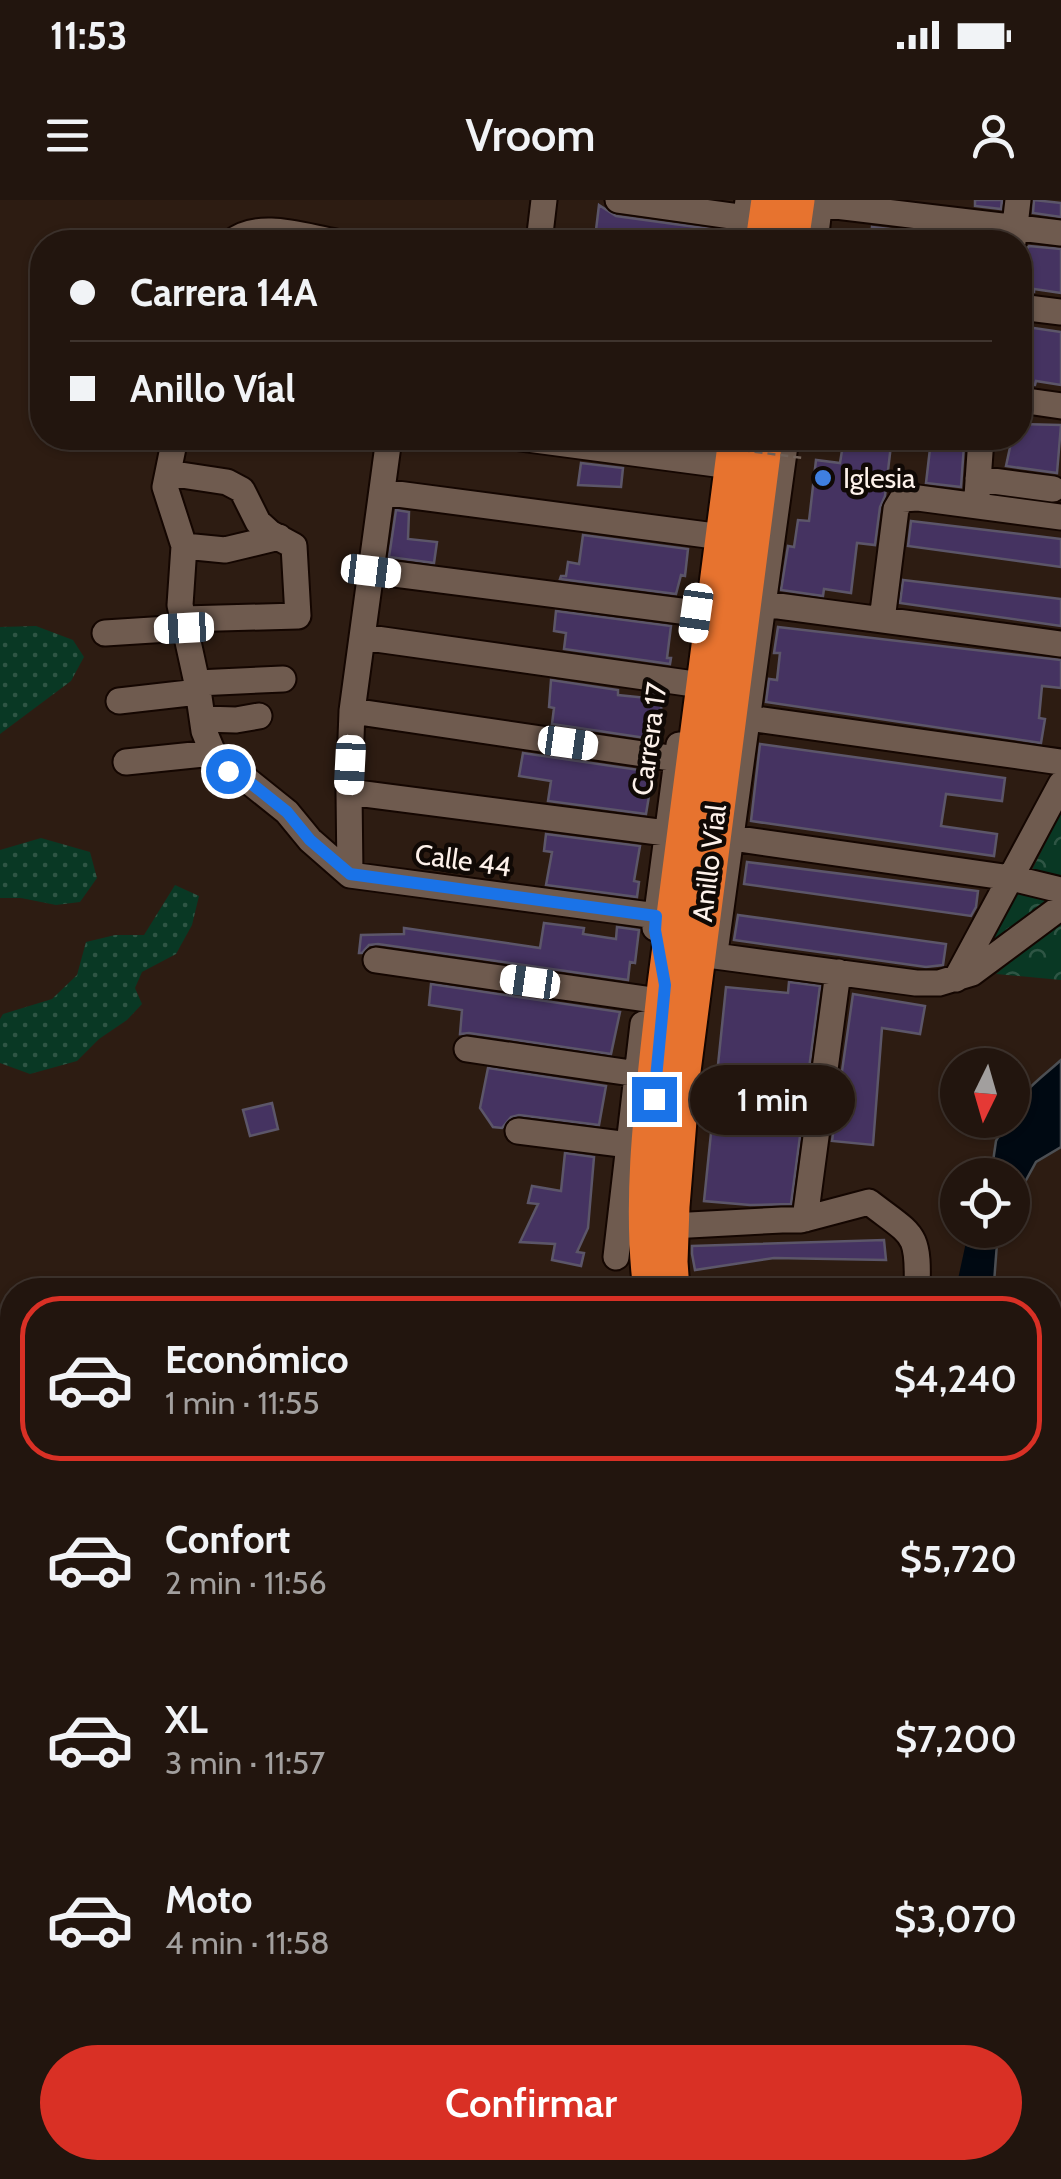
<!DOCTYPE html>
<html lang="es">
<head>
<meta charset="utf-8">
<style>
  :root { --surface:#22150e; --page:#2e221c; --text:#f1f3f6; --muted:#a29f9e; --line:#3f342e; --accent:#d93025 }
  body { margin:0; font-family:Cabin,sans-serif; background:var(--page); color:var(--text); height:100vh; display:flex; flex-direction:column; font-size:38px; white-space:nowrap }
  * { box-sizing:border-box; margin:0 }
  p { font-size:32px; color:var(--muted) }
  .icon { flex:none; width:55px; height:55px; fill:none; stroke:currentColor; stroke-width:2; stroke-linecap:round; stroke-linejoin:round }
  .map { position:relative; flex:1; overflow:hidden }
  .sheet { position:absolute; left:0px; top:1078px; width:1062px; height:902px; display:flex; flex-direction:column; background:var(--surface); border-radius:40px 40px 0 0; box-shadow:0 2px 8px #0004,0 0 0 2px var(--line) }
  .sheet>* { flex:none }
  .banner { position:absolute; left:30px; top:30px; width:1002px; height:220px; border-radius:40px; box-shadow:0 2px 8px #0004,0 0 0 2px var(--line); display:grid; align-content:center; height:220px; padding:0 40px; background:var(--surface) }
  .needle { width:65px; rotate:185deg }
  .controls { position:absolute; left:940px; top:848px; display:grid; gap:20px }
  .controls a { display:grid; place-items:center; width:90px; height:90px; border-radius:50%; background:var(--surface); box-shadow:0 2px 8px #0004,0 0 0 2px var(--line); font-size:50px }
  .end { position:absolute; width:45px; height:45px; margin:-22px; border:12px solid #1a73e8; background:#fff; box-shadow:0 0 0 5px #fff }
  .from { border-radius:50% }
  .bubble { position:absolute; height:70px; border-radius:35px; background:var(--surface); box-shadow:0 2px 8px #0004,0 0 0 2px var(--line); font-size:32px; font-weight:600; line-height:70px; text-align:center }
  .car { position:absolute; width:30px; height:60px; margin:-30px -15px; border-radius:12px; box-shadow:0 0 8px 2px #0007; background:linear-gradient(#fff 24%,#345 0 40%,#fff 0 76%,#345 0 86%,#fff 0) }
  .banner b { display:flex; align-items:center; gap:35px; height:95px; font-size:38px }
  .banner b+b { border-top:2px solid var(--line) }
  .banner i { width:25px; height:25px; background:var(--text) }
  ul { padding:18px 0 0; list-style:none }
  li { display:flex; align-items:center; gap:30px; height:165px; margin:0 20px 15px; padding:0 20px; border:5px solid transparent; border-radius:40px }
  li div { flex:1 }
  li b { display:block; font-size:38px }
  li em { font-style:normal; font-weight:600 }
  li.selected { border-color:var(--accent) }
  li>.icon { width:90px; height:90px; stroke-width:1.5 }
  .button { display:flex; gap:20px; margin-top:auto; padding:20px 40px }
  .button a { flex:1; height:115px; border-radius:60px; background:var(--accent); color:#fff; font-size:40px; font-weight:600; line-height:115px; text-align:center }
  .status { display:flex; justify-content:space-between; align-items:center; height:70px; padding:0 50px; background:var(--surface); direction:ltr }
  .status svg { height:28px; fill:currentColor }
  header { display:flex; justify-content:space-between; align-items:center; height:130px; padding:0 40px; background:var(--surface); font-size:45px; font-weight:600 }
  .map>svg:first-child { display:block }
  .grass { fill:url(#grass-dots) }
  .park { fill:url(#park-crowns) }
  .water { fill:#000912; stroke:#4c4f53; stroke-width:2.5 }
  .lines { fill:none; stroke-linecap:round; stroke-linejoin:round }
  .river { stroke:#000912; stroke-width:30 }
  .building { fill:#453361; stroke:#5c5669; stroke-width:2.5 }
  .minor-casing { stroke:#140601; stroke-width:29 }
  .highway-casing { stroke:#140601; stroke-width:39 }
  .minor { stroke:#6f5b4f; stroke-width:25 }
  .highway { stroke:#e7732f; stroke-width:35 }
  .path-bridge { stroke:#76665d; stroke-width:2.5; stroke-dasharray:8 5; stroke-linecap:butt }
  .route { stroke:#1a73e8; stroke-width:12 }
  .shop-dot { fill:#3f7fe0; stroke:#100905; stroke-width:4 }
  .labels { text-anchor:middle; stroke-width:9; stroke-linejoin:round; paint-order:stroke }
  .poi-label { font-size:28px; fill:#fdf1ea; stroke:#100905; text-anchor:start }
  .street-label { font-size:28px; fill:#fdf1ea; stroke:#100905 }
</style>
</head>
<body>
<div class="status"><b>11:53</b><svg viewBox="0 0 49 12"><path d="M0 12V9h3v3zM5 12V6h3v6zM10 12V3h3v9zM15 12V0h3v12zM26 1h20v11H26zM47 4h2v5h-2z"/></svg></div>
<header><svg class="icon" aria-label="menu" viewBox="0 0 24 24"><path d="M4 6h16M4 12h16M4 18h16"/></svg>Vroom<svg class="icon" aria-label="person" viewBox="0 0 24 24"><circle cx="12" cy="8" r="4"/><path d="M4 21q1-7 8-7t8 7"/></svg></header>
<div class="map">
<svg width="1061" height="1979" viewBox="0 0 1061 1979">
  <defs>
    <pattern id="grass-dots" width="8" height="8" patternUnits="userSpaceOnUse" patternTransform="scale(2.5)"><rect width="8" height="8" fill="#093824"/><path d="M2 2h.1M6 6h.1" fill="none" stroke="#2e5544" stroke-width="1.8" stroke-linecap="round"/></pattern>
    <pattern id="park-crowns" width="20" height="18" patternUnits="userSpaceOnUse" patternTransform="scale(2.5)"><rect width="20" height="18" fill="#093824"/><path d="M2 6a3 3 0 1 1 6 0M12 15a3 3 0 1 1 6 0" fill="none" stroke="#2e5544"/></pattern>
  </defs>
  <rect width="100%" height="100%" fill="#2d1c12"/>
  <!-- grass -->
  <path class="grass" d="M 36,426 L 73,440 L 84,457 L 71,481 L 0,534 L 0,427 Z
    M 41,638 L 90,652 L 97,678 L 80,702 L 56,705 L 21,698 L 0,698 L 0,650 Z
    M 175,685 L 199,696 L 192,725 L 176,754 L 142,772 L 135,788 L 142,804 L 127,820 L 99,839 L 77,861 L 30,874 L 0,863 L 0,819 L 3,814 L 52,799 L 77,775 L 86,742 L 115,735 L 144,735 Z
    M 148,1968 L 387,1968 L 377,1979 L 148,1979 Z
    M 945,1968 L 1011,1968 L 1004,1979 L 948,1979 Z"/>
  <!-- park -->
  <path class="park" d="M 1061,612 L 1061,682 L 1031,672 Z
    M 1012,687 L 1058,705 L 974,763 Z
    M 1061,719 L 1061,780 L 996,774 Z"/>
  <!-- water -->
  <path class="water" d="M 1061,860 L 1061,947 L 1036,962 L 1013,1004 L 1012,975 L 991,975 L 996,941 L 1008,920 L 1012,920 C 1015,894 1043,877 1061,860 Z
    M 985,1030 L 998,1030 L 994,1083 L 990,1090 L 977,1090 Z"/>
  <g class="lines">
    <!-- river -->
    <path class="river" d="M 971,1090 L 984,1030"/>
  </g>
  <!-- building -->
  <path class="building" d="M 975,0 L 1002,0 L 1001,9 L 975,6 Z
    M 1034,0 L 1061,3 L 1061,17 L 1033,13 Z
    M 599,5 L 616,16 L 725,31 L 723,42 L 685,42 L 596,30 Z
    M 872,27 L 926,33 L 925,42 L 870,42 Z
    M 1029,46 L 1061,49 L 1061,93 L 1034,89 L 1034,92 L 1020,91 L 1020,57 Z
    M 1020,126 L 1061,132 L 1061,185 L 1036,181 L 1035,185 L 1022,184 L 1023,178 L 1020,178 Z
    M 1020,224 L 1061,225 L 1057,273 L 1006,266 L 1012,238 L 1020,238 Z
    M 844,238 L 891,245 L 885,296 L 880,307 L 875,345 L 857,343 L 851,393 L 824,389 L 823,396 L 781,390 L 788,346 L 794,347 L 798,320 L 809,321 L 816,260 L 840,263 Z
    M 938,238 L 956,239 L 956,243 L 964,245 L 961,287 L 926,283 L 931,240 L 937,241 Z
    M 581,263 L 623,268 L 621,287 L 578,285 Z
    M 396,310 L 409,312 L 408,339 L 437,342 L 434,363 L 389,357 Z
    M 911,321 L 1061,339 L 1061,367 L 908,346 Z
    M 583,335 L 688,349 L 685,376 L 681,375 L 676,394 L 560,379 L 561,376 L 566,376 L 568,362 L 579,364 Z
    M 903,380 L 1061,399 L 1061,426 L 900,403 Z
    M 556,411 L 671,426 L 667,458 L 671,458 L 670,464 L 564,449 L 566,433 L 554,431 Z
    M 778,427 L 1061,460 L 1061,488 L 1042,486 L 1039,518 L 1045,519 L 1041,543 L 766,502 L 769,479 L 777,480 L 780,453 L 774,453 Z
    M 551,480 L 618,490 L 618,495 L 647,498 L 648,494 L 662,496 L 659,540 L 552,524 L 554,508 L 549,507 Z
    M 760,544 L 1005,578 L 1002,601 L 946,594 L 941,626 L 997,634 L 994,656 L 751,621 Z
    M 523,553 L 653,572 L 646,614 L 548,601 L 551,581 L 519,576 Z
    M 546,634 L 640,646 L 634,681 L 639,682 L 637,697 L 546,685 L 552,652 L 544,651 Z
    M 747,662 L 978,691 L 976,707 L 971,716 L 744,684 Z
    M 738,715 L 946,744 L 943,765 L 926,767 L 734,740 Z
    M 544,723 L 584,728 L 583,734 L 616,739 L 617,727 L 639,730 L 635,763 L 630,762 L 628,780 L 378,744 L 369,745 L 362,753 L 359,753 L 361,735 L 404,734 L 404,728 L 540,748 Z
    M 789,782 L 820,786 L 791,1004 L 750,1005 L 704,1001 L 726,787 L 788,793 Z
    M 431,784 L 620,812 L 611,854 L 469,833 L 460,834 L 462,810 L 429,805 Z
    M 853,794 L 925,806 L 920,834 L 882,828 L 873,945 L 832,941 Z
    M 488,868 L 606,886 L 599,925 L 519,915 L 511,917 L 502,928 L 493,927 L 480,908 Z
    M 272,903 L 278,929 L 250,936 L 243,910 Z
    M 565,953 L 594,957 L 588,1028 L 577,1052 L 584,1053 L 581,1066 L 552,1060 L 555,1044 L 520,1042 L 538,1004 L 528,1003 L 532,986 L 561,991 Z
    M 884,1040 L 886,1060 L 774,1058 L 695,1070 L 692,1054 L 692,1046 Z"/>
  <g class="lines">
    <defs>
      <path id="minor" d="M 618,0 L 746,18
        M 819,4 L 1061,33
        M 232,42 C 259,20 305,37 336,42
        M 539,42 L 544,0
        M 743,42 L 748,0
        M 815,42 L 820,0
        M 1013,42 L 1018,0
        M 1020,107 L 1061,112
        M 1020,200 L 1061,206
        M 175,238 L 165,287 L 184,346 L 180,405 L 197,483 L 204,531 L 213,553 L 222,566 L 237,572 L 287,612 L 310,640 L 350,675 L 657,716
        M 520,238 L 716,264
        M 168,273 L 227,282 L 242,290 L 258,322 L 270,333 L 294,346 L 298,416 L 183,419
        M 978,279 L 1053,289
        M 382,292 L 707,335
        M 977,296 L 981,238
        M 184,346 L 225,350 L 279,337
        M 371,371 L 696,413
        M 763,404 L 1061,444
        M 882,420 L 896,309 L 902,299 L 918,298 L 1061,317
        M 105,433 L 184,428
        M 362,437 L 687,483
        M 197,483 L 283,479
        M 119,501 L 198,492
        M 352,511 L 677,559
        M 748,518 L 1061,562
        M 203,519 L 236,520 L 259,516
        M 126,562 L 213,553
        M 349,592 L 666,633
        M 732,638 L 1011,678 L 1061,690
        M 350,675 L 349,592 L 352,511 L 389,238
        M 655,728 L 679,545
        M 716,745 L 786,238
        M 715,756 L 916,783 L 939,783 L 972,773 L 1061,707
        M 376,760 L 646,799
        M 956,779 L 1061,584
        M 467,849 L 638,874
        M 518,931 L 629,945
        M 805,1019 L 838,772
        M 671,1026 L 782,1020 L 801,1020 L 869,1002 C 914,1037 919,1031 917,1090
        M 616,1057 L 643,824
        M 0,1248 L 12,1262
        M 1050,1534 L 1061,1542
        M 0,1628 L 12,1619
        M 1050,1705 L 1061,1707
        M 0,1750 L 12,1742
        M 1050,1787 L 1061,1789
        M 1050,1902 L 1061,1904
        M 895,1968 L 900,1979
        M 1019,1979 L 1020,1968"/>
      <path id="highway" d="M 763,42 L 769,0
        M 791,42 L 797,0
        M 651,1090 C 638,993 655,882 665,785 L 736,238
        M 672,1090 L 670,1062 L 672,1006 L 683,871 L 765,238
        M 915,1968 L 919,1979"/>
    </defs>
    <!-- minor casing -->
    <use href="#minor" class="minor-casing"/>
    <!-- highway casing -->
    <use href="#highway" class="highway-casing"/>
    <!-- minor -->
    <use href="#minor" class="minor"/>
    <!-- highway -->
    <use href="#highway" class="highway"/>
    <!-- path-bridge -->
    <path class="path-bridge" d="M 703,245 L 803,258"/>
  </g>
  <g class="lines">
    <!-- route -->
    <path class="route" d="M 228,571 L 237,572 L 287,612 L 310,640 L 350,674 L 656,716 L 655,730 L 665,785 L 654,899"/>
  </g>
  <!-- markers -->
  <circle class="shop-dot" cx="823" cy="278" r="10"/>
  <g class="labels">
    <!-- poi labels -->
    <g class="poi-label">
      <text x="843" y="288">Iglesia</text>
    </g>
    <!-- street labels -->
    <g class="street-label">
      <text transform="translate(649 539) rotate(-82)" y="10">Carrera 17</text>
      <text transform="translate(463 660) rotate(8)" y="10">Calle 44</text>
      <text transform="translate(709 663) rotate(-83)" y="10">Anillo Víal</text>
    </g>
  </g>
</svg>
<div class="controls">
<a><svg class="needle" viewBox="-14 -14 28 28"><path d="M0-13l5 13h-10z" fill="#e53935"/><path d="M0 13l5-13h-10z" fill="#a29f9e"/></svg></a>
<a><svg class="icon" aria-label="locate" viewBox="0 0 24 24"><circle cx="12" cy="12" r="6"/><path d="M12 2v4M12 18v4M2 12h4M18 12h4"/></svg></a>
</div>
<i class="end from" style="left:228px;top:571px"></i>
<i class="end" style="left:654px;top:899px"></i>
<div class="bubble" style="left:690px;top:865px;width:165px">1 min</div>
<i class="car" style="left:371px;top:371px;rotate:97deg"></i>
<i class="car" style="left:696px;top:413px;rotate:188deg"></i>
<i class="car" style="left:184px;top:428px;rotate:267deg"></i>
<i class="car" style="left:568px;top:543px;rotate:98deg"></i>
<i class="car" style="left:350px;top:565px;rotate:183deg"></i>
<i class="car" style="left:530px;top:782px;rotate:278deg"></i>
<div class="banner">
<b><i class="from"></i>Carrera 14A</b>
<b><i></i>Anillo Víal</b>
</div>
<section class="sheet">
<ul>
<li class="selected"><svg class="icon" aria-label="car" viewBox="0 0 24 24"><path d="M5 17H2v-5l4-1 3-4h7l3 4 3 1v5h-3M9 17h6M6 11h13"/><circle cx="7" cy="17" r="2"/><circle cx="17" cy="17" r="2"/></svg><div><b>Económico</b><p>1 min · 11:55</p></div><em>$4,240</em></li>
<li><svg class="icon" aria-label="car" viewBox="0 0 24 24"><path d="M5 17H2v-5l4-1 3-4h7l3 4 3 1v5h-3M9 17h6M6 11h13"/><circle cx="7" cy="17" r="2"/><circle cx="17" cy="17" r="2"/></svg><div><b>Confort</b><p>2 min · 11:56</p></div><em>$5,720</em></li>
<li><svg class="icon" aria-label="car" viewBox="0 0 24 24"><path d="M5 17H2v-5l4-1 3-4h7l3 4 3 1v5h-3M9 17h6M6 11h13"/><circle cx="7" cy="17" r="2"/><circle cx="17" cy="17" r="2"/></svg><div><b>XL</b><p>3 min · 11:57</p></div><em>$7,200</em></li>
<li><svg class="icon" aria-label="car" viewBox="0 0 24 24"><path d="M5 17H2v-5l4-1 3-4h7l3 4 3 1v5h-3M9 17h6M6 11h13"/><circle cx="7" cy="17" r="2"/><circle cx="17" cy="17" r="2"/></svg><div><b>Moto</b><p>4 min · 11:58</p></div><em>$3,070</em></li>
</ul>
<div class="button"><a>Confirmar</a></div>
</section>
</div>
</body>
</html>
